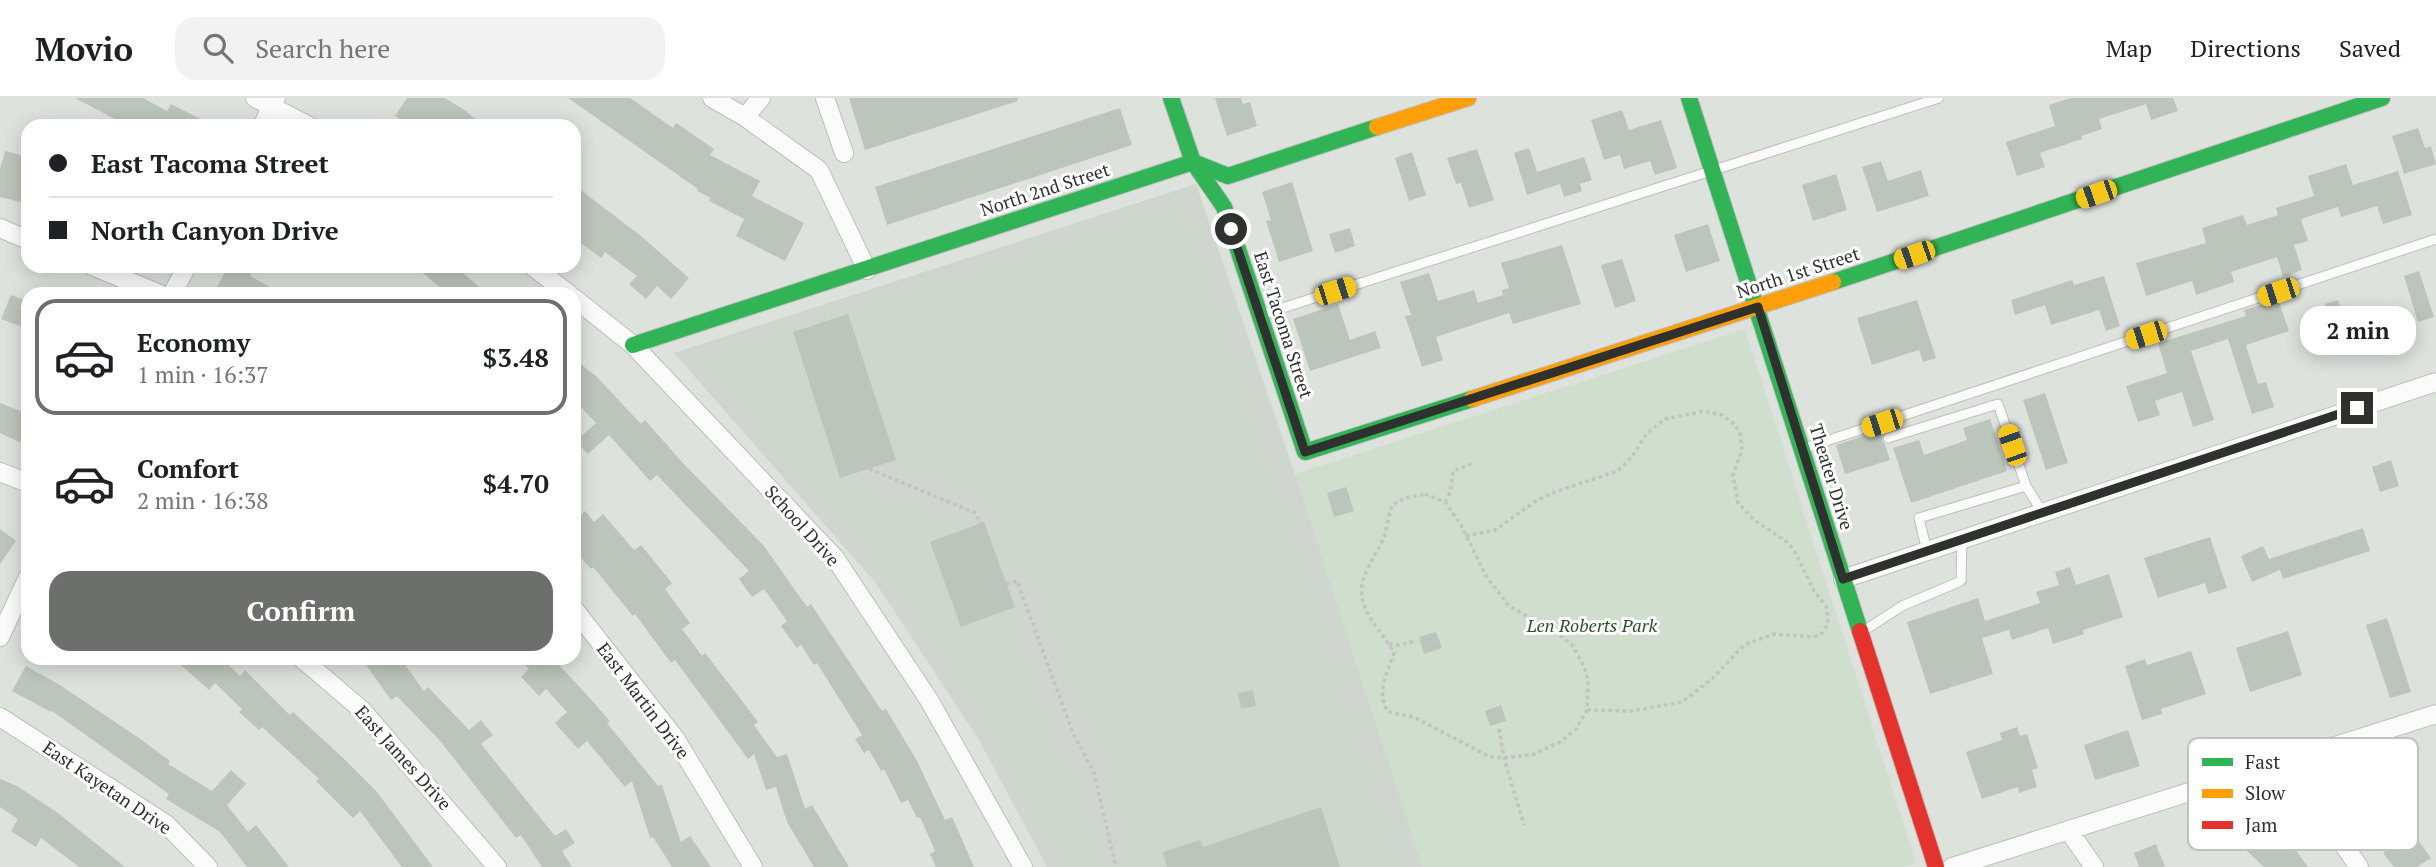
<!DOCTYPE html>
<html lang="en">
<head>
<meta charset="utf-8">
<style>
  :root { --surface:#fff; --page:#f2f2f2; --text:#202124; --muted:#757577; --line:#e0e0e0; --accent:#6c6f6c }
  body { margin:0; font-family:"PT Serif",serif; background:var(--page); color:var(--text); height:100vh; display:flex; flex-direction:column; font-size:26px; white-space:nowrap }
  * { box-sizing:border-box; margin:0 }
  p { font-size:23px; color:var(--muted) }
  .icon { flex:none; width:38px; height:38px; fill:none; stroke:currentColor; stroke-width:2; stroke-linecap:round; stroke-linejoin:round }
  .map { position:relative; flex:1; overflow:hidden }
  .panel { position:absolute; left:21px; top:189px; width:560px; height:378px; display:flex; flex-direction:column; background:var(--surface); border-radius:21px; box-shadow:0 4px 18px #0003 }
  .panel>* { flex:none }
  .top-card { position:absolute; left:21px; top:21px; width:560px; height:154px; border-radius:21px; box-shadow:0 4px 18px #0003; display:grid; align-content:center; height:154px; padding:0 28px; background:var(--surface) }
  .end { position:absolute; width:32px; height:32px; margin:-16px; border:9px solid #2f312f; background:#fff; box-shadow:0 0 0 4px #fff }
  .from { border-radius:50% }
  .bubble { position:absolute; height:49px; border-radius:21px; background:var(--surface); box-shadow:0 4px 18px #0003; font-size:23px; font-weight:700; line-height:49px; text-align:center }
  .car { position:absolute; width:21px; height:42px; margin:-21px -10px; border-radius:9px; box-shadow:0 0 5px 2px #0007; background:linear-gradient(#f5c518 24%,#345 0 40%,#f5c518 0 76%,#345 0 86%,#f5c518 0) }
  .top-card b { display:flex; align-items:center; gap:24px; height:66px; font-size:26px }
  .top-card b+b { border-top:2px solid var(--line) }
  .top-card i { width:18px; height:18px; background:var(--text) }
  ul { padding:12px 0 0; list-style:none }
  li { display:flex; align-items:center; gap:21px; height:116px; margin:0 14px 10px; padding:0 14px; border:4px solid transparent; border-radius:21px }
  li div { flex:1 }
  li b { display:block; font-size:26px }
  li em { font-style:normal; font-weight:700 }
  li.current { border-color:var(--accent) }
  li>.icon { width:63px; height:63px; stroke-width:1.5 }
  .cta { display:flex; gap:14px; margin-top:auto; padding:14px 28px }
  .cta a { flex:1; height:80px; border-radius:21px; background:var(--accent); color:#fff; font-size:28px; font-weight:700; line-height:80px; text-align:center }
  header { display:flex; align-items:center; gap:42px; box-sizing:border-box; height:98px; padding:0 35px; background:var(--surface); border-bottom:2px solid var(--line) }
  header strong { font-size:33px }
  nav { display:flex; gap:38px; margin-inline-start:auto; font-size:24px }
  .search { width:490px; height:63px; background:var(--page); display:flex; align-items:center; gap:18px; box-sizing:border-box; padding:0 24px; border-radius:21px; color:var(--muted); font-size:26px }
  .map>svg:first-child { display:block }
  .built { fill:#ced6cd }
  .green { fill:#cfdecd }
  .building { fill:#bcc5bb }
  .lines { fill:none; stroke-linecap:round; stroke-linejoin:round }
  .lane-casing { stroke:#bcbfbb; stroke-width:11 }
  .street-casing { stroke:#bcbfbb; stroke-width:20 }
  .fast-casing { stroke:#bcbfbb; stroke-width:18 }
  .slow-casing { stroke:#bcbfbb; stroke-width:18 }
  .jam-casing { stroke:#bcbfbb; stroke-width:18 }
  .path { stroke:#c3c3c3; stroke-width:3.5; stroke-dasharray:3.5 3.5; stroke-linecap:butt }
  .lane { stroke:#fafbfa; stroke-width:9 }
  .street { stroke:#fafbfa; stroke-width:18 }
  .fast { stroke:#30b455; stroke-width:16 }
  .slow { stroke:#ff9f0a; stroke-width:16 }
  .jam { stroke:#e5322d; stroke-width:16 }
  .route { stroke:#2f312f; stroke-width:9 }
  .labels { text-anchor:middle; stroke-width:6; stroke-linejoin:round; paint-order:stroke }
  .street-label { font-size:18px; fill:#2f312f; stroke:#fff }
  .park-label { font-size:18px; font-style:italic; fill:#245720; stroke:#fff }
  .key { fill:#fff; stroke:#c1c1c1; stroke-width:2 }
  .key-label { font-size:19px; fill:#2f312f }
</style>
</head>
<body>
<header>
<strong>Movio</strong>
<div class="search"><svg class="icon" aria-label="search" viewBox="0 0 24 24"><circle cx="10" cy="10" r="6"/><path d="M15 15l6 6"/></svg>Search here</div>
<nav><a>Map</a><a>Directions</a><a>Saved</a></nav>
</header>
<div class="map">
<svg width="2436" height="769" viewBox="0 0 2436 769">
  <rect width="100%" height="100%" fill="#dee2dd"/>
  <!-- built -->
  <path class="built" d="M 1196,86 L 1295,376 L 1423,769 L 1047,769 L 979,642 L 875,484 L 674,255 Z"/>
  <!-- green -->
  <path class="green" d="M 1745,231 L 1916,765 L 1902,769 L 1422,769 L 1295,376 Z"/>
  <!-- building -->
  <path class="building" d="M 75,0 L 143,0 L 167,13 L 171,6 L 214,28 L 128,28 Z
    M 407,0 L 445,0 L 466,13 L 482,28 L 411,28 L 395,18 Z
    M 568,0 L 630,0 L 673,30 L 676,25 L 714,51 L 710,57 L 760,83 L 752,98 L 804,125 L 785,163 L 736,138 L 744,121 L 709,103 L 711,100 L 697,93 L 698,91 Z
    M 849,0 L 1018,0 L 1018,3 L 865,52 Z
    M 1215,0 L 1241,0 L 1243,6 L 1250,4 L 1257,28 L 1227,38 Z
    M 2071,0 L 2173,0 L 2178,13 L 2151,22 L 2146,6 L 2099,21 L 2102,31 L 2081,38 L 2082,41 L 2040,55 L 2045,69 L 2017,78 L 2006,44 L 2055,28 L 2049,7 Z
    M 1120,10 L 1132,47 L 887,127 L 875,89 Z
    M 1622,12 L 1629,32 L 1661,22 L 1677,70 L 1655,77 L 1650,63 L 1624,71 L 1620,57 L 1604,62 L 1591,22 Z
    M 2418,30 L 2425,50 L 2431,48 L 2436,66 L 2404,76 L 2392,38 Z
    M 1529,50 L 1537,74 L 1584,59 L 1592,82 L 1580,86 L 1582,93 L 1564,99 L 1560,86 L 1527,97 L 1514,55 Z
    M 1477,51 L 1494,102 L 1469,110 L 1461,85 L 1456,86 L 1447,60 Z
    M 5,53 L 28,59 L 28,106 L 0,99 L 0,71 Z
    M 1412,54 L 1426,97 L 1409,103 L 1395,60 Z
    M 1881,63 L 1888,83 L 1921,72 L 1929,98 L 1877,114 L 1862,69 Z
    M 2346,66 L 2353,87 L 2398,73 L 2412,117 L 2383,126 L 2377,108 L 2341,119 L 2338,109 L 2301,121 L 2308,143 L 2294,147 L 2302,172 L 2283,179 L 2277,159 L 2231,174 L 2234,184 L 2196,197 L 2192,183 L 2146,198 L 2136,165 L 2206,145 L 2202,130 L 2243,117 L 2247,127 L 2278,117 L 2276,110 L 2314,98 L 2308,78 Z
    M 1836,76 L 1847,112 L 1813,123 L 1802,87 Z
    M 1292,84 L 1313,153 L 1279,164 L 1266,123 L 1271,122 L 1262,94 Z
    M 574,87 L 641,138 L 689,180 L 671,201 L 657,188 L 646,201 L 629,186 L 637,178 L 605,154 L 601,160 L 574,140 Z
    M 1708,126 L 1720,163 L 1686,174 L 1674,137 Z
    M 1350,130 L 1355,148 L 1335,155 L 1329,136 Z
    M 1562,147 L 1581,206 L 1513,226 L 1509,215 L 1436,239 L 1443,262 L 1422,269 L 1405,218 L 1411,217 L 1400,184 L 1429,175 L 1438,203 L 1474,192 L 1478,205 L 1503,197 L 1502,192 L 1509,190 L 1501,165 Z
    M 1622,161 L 1636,203 L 1615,210 L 1601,167 Z
    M 228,168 L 256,168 L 250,178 L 283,196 L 231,196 L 217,189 Z
    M 415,168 L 455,168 L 487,196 L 447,196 Z
    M 2419,173 L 2434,219 L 2418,224 L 2404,178 Z
    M 2104,178 L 2120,228 L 2106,233 L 2099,212 L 2051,227 L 2045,207 L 2015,217 L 2011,202 L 2072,182 L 2074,187 Z
    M 11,197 L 28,203 L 28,231 L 1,221 Z
    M 2278,201 L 2289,233 L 2246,247 L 2258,286 L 2266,284 L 2274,309 L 2252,316 L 2228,241 L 2191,253 L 2214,322 L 2193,329 L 2182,294 L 2155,303 L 2160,317 L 2138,324 L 2126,288 L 2167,275 L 2158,245 L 2246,218 L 2244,212 Z
    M 1917,202 L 1936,260 L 1923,264 L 1919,252 L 1872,267 L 1857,220 Z
    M 2338,202 L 2351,243 L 2339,247 L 2325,206 Z
    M 1338,206 L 1350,242 L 1375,233 L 1381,250 L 1310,273 L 1293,221 Z
    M 848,216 L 896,362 L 840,380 L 793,234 Z
    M 574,261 L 597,279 L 641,326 L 645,322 L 682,364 L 764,448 L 807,509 L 811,506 L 882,613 L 886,611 L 917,663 L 945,722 L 952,719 L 974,769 L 936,769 L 930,756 L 935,753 L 920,719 L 917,720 L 908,702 L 901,705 L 884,671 L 881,673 L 869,652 L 864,655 L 855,641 L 862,637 L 817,565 L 814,567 L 801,547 L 797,550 L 781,528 L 787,523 L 764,491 L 752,499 L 739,481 L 749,473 L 657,377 L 650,383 L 609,337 L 588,356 L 576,343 L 596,325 L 574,302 Z
    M 2045,295 L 2068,365 L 2046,372 L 2023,302 Z
    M 0,305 L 28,316 L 28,348 L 0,335 Z
    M 1990,321 L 2007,373 L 1911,405 L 1893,350 L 1919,342 L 1924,357 L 1967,342 L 1963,330 Z
    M 1881,332 L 1882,343 L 1885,346 L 1890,362 L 1845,376 L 1836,347 Z
    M 2391,362 L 2399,388 L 2380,394 L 2372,369 Z
    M 1346,389 L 1354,413 L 1334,419 L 1327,395 Z
    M 585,413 L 594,424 L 603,416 L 634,452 L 641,447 L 672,485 L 665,491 L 690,525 L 682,531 L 702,558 L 705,555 L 743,604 L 758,624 L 754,627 L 777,659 L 787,656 L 805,711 L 812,707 L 849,769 L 814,769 L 787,724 L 776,689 L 766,692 L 754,656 L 748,661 L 675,562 L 671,565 L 635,516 L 633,518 L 593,469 L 591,471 L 574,452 L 574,423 Z
    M 984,424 L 1015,509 L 961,529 L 930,444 Z
    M 2363,430 L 2370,453 L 2283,481 L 2280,472 L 2252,484 L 2241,458 L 2263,448 L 2269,461 Z
    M 0,431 L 16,443 L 0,466 Z
    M 2210,439 L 2227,490 L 2208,496 L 2205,485 L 2158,500 L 2144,460 Z
    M 2070,469 L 2076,487 L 2109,476 L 2123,519 L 2083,532 L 2084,536 L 2053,546 L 2048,530 L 2012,542 L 2009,532 L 1982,540 L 1993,576 L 1930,596 L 1907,524 L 1978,500 L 1985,523 L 2040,505 L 2036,494 L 2059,487 L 2055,474 Z
    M 2387,520 L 2411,594 L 2390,600 L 2366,527 Z
    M 2288,533 L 2302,577 L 2250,594 L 2236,550 Z
    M 1436,534 L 1442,550 L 1424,556 L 1419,539 Z
    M 2191,553 L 2206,596 L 2161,611 L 2162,616 L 2142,622 L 2125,568 L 2145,561 L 2147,567 Z
    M 173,560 L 221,560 L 240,578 L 245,572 L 290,617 L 293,614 L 341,658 L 377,694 L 433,769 L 402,769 L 360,713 L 353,720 L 316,683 L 319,681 L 262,629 L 259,632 L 239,614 L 242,611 L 215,585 L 209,592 Z
    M 361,560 L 400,560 L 424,593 L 428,589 L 469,632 L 481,622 L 493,637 L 481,646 L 555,738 L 566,731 L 575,745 L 562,753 L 572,769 L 542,769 L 521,737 L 516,740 L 441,644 L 397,598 L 391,602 Z
    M 519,560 L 552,560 L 578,587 L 610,623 L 607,625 L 658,688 L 662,687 L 681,744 L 690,738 L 711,769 L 672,769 L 653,739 L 650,740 L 632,683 L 625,689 L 587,643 L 578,651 L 555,625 L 567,614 L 546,591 L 539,598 L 521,579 L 529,571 Z
    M 26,568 L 60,587 L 136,638 L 170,663 L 168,666 L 212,693 L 231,672 L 246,686 L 227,707 L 248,734 L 256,727 L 289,769 L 247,769 L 220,734 L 166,701 L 169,696 L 52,613 L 51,614 L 12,593 Z
    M 1253,592 L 1256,608 L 1241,611 L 1238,595 Z
    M 1501,607 L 1506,623 L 1490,628 L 1485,613 Z
    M 2017,629 L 2020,638 L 2027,636 L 2038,670 L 2032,672 L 2037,689 L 2019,695 L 2018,689 L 1982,701 L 1966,654 L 2002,642 L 2000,635 Z
    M 2128,632 L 2140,668 L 2095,682 L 2084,647 Z
    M 0,681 L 17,688 L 58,715 L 125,769 L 79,769 L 41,740 L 36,749 L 11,733 L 18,721 L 0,709 Z
    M 1321,709 L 1340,769 L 1167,769 L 1163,754 L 1200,742 L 1203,749 Z
    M 2253,715 L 2286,746 L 2289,743 L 2308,769 L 2264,769 L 2231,738 Z
    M 2407,737 L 2410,742 L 2415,738 L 2431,760 L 2417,769 L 2394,769 L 2383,755 Z
    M 2156,746 L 2165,769 L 2139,769 L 2134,755 Z"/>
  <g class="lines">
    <defs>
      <path id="lane" d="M 1264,216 L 1939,0
        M 1888,340 L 1998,306 L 2026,388 L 2043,415
        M 1805,350 L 2436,141
        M 1927,453 L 1919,420 L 2026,388
        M 1862,534 L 1902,508 L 1961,483 L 1962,441"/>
      <path id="street" d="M 255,0 L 309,28
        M 712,0 L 745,19 L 819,72 L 867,172
        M 825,0 L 844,55
        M 745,19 L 761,0
        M 262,28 L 276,0
        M 0,130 L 28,142
        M 92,168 L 160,196
        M 532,168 L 569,196
        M 172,196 L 187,168
        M 574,200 L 633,247 L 835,460 L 929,602 L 1023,769
        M 0,374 L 28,385
        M 1843,481 L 2436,284
        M 574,511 L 675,640 L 753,769
        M 0,539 L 28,479
        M 301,560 L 362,612 L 497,769
        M 0,619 L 166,726 L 208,769
        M 2289,663 L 2306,693 L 2359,769
        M 2069,733 L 2094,769
        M 1952,769 L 2436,616"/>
      <path id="fast" d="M 1171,0 L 1193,64 L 1224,109 L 1305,354 L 1472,301
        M 1689,0 L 1860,533
        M 1833,184 L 2382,0
        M 633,247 L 1193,64 L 1228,78 L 1377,29"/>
      <path id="slow" d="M 1377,29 L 1468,0
        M 1472,301 L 1833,184"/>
      <path id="jam" d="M 1860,533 L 1936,769"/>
    </defs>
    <!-- lane casing -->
    <use href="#lane" class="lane-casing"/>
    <!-- street casing -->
    <use href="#street" class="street-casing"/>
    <!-- fast casing -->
    <use href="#fast" class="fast-casing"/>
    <!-- slow casing -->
    <use href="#slow" class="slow-casing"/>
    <!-- jam casing -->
    <use href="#jam" class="jam-casing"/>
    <!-- path -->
    <path class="path" d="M 869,371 L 976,415 L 980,426
      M 1425,396 L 1445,404 L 1461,427 L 1487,480 L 1509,508 L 1554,533 L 1572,547 L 1584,568 L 1588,582 L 1587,612 L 1576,631 L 1560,644 L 1532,657 L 1504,660 L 1488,658 L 1414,619 L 1388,614 C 1376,594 1387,576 1394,555 C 1385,537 1365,520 1362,499 C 1358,478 1377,457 1384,439 C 1387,429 1389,417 1392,407 L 1405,400 Z
      M 1445,404 L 1451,392 L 1453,373 L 1471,366
      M 1466,438 L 1495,432 L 1536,403 L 1552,395 L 1618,373 L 1632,359 L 1647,335 L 1665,321 L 1704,313 L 1722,317 L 1732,324 L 1740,334 L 1742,352 L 1733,377 L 1738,405 L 1753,421 L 1787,444 L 1795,454 L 1814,493 L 1827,510 L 1828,521 L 1826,529 L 1822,535 L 1814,539 L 1774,536 L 1744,547 L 1712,581 L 1682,604 L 1632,613 L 1587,612
      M 1006,486 L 1017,483 L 1073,635 L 1094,675 L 1116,769
      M 1389,546 L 1398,547 L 1417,543
      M 1499,631 L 1504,660 L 1524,727"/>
    <!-- lane -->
    <use href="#lane" class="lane"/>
    <!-- street -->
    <use href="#street" class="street"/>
    <!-- fast -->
    <use href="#fast" class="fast"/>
    <!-- slow -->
    <use href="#slow" class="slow"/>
    <!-- jam -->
    <use href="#jam" class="jam"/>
  </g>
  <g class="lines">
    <!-- route -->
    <path class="route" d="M 1231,131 L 1305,354 L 1758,209 L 1843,481 L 2357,310"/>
  </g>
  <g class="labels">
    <!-- street labels -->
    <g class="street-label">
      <text transform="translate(1045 92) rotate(-18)" y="6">North 2nd Street</text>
      <text transform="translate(1798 175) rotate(-18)" y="6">North 1st Street</text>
      <text transform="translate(1283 227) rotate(72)" y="6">East Tacoma Street</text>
      <text transform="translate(1831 379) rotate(73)" y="6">Theater Drive</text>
      <text transform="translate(802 428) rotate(48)" y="6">School Drive</text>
      <text transform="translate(643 603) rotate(53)" y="6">East Martin Drive</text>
      <text transform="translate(403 660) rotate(48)" y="6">East James Drive</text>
      <text transform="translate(107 690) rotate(34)" y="6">East Kayetan Drive</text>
    </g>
    <!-- park labels -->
    <g class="park-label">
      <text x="1592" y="534">Len Roberts Park</text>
    </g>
  </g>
  <!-- legend -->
  <rect x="2188" y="640" width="230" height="112" rx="10" class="key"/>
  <rect x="2202" y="660" width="31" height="8" fill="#30b455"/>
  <rect x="2202" y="691" width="31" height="9" fill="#ff9f0a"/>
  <rect x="2202" y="723" width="31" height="8" fill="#e5322d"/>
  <g class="key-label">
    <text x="2245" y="671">Fast</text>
    <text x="2245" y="702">Slow</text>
    <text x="2245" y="734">Jam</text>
  </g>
</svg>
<i class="end from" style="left:1231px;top:131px"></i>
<i class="end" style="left:2357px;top:310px"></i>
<div class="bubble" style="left:2300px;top:208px;width:116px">2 min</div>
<i class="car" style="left:2096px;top:96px;rotate:251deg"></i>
<i class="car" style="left:1914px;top:157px;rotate:251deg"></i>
<i class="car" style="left:1335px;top:193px;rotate:72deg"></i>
<i class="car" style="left:2278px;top:194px;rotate:252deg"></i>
<i class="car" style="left:2146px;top:237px;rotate:252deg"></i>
<i class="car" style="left:1882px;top:325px;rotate:252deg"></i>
<i class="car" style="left:2012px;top:347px;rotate:341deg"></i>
<div class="top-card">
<b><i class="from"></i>East Tacoma Street</b>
<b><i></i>North Canyon Drive</b>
</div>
<section class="panel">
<ul>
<li class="current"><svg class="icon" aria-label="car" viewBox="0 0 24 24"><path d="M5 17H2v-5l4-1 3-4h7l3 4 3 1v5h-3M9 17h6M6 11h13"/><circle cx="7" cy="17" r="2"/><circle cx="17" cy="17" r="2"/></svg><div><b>Economy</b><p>1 min · 16:37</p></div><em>$3.48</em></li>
<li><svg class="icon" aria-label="car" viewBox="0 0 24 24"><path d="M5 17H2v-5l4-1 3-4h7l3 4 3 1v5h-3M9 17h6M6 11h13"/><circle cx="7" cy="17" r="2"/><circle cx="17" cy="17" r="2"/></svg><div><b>Comfort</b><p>2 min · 16:38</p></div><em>$4.70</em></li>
</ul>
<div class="cta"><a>Confirm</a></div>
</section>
</div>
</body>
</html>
